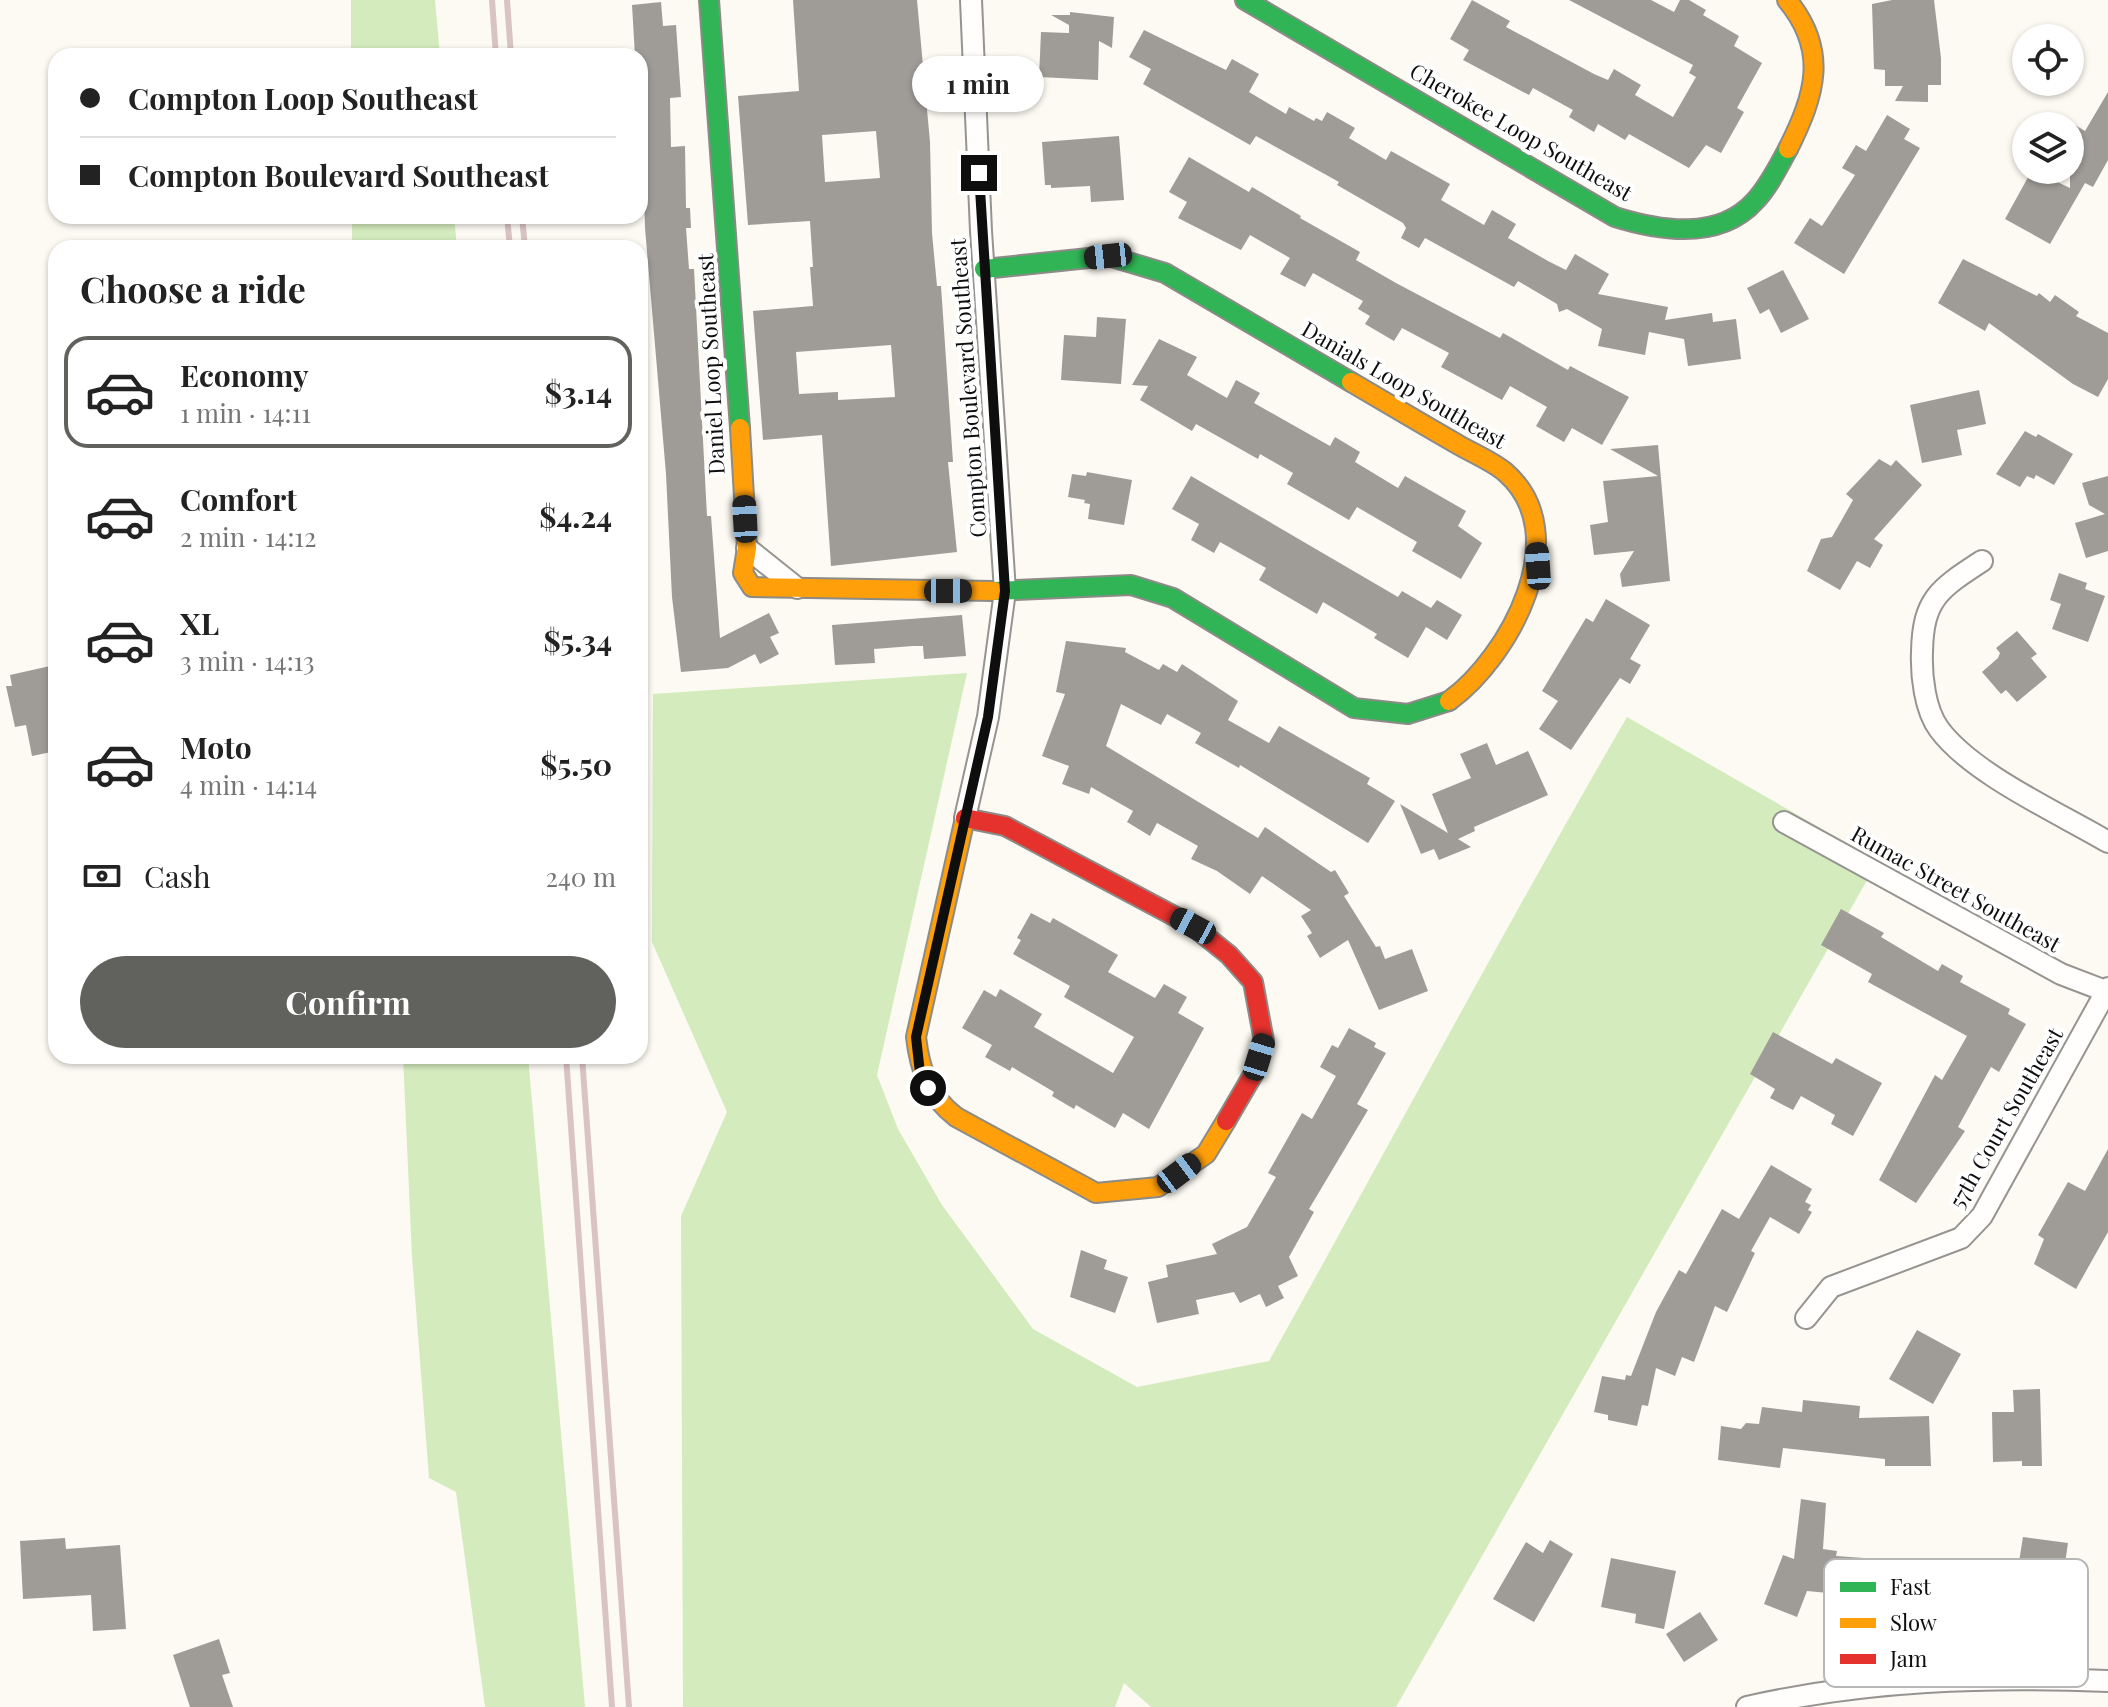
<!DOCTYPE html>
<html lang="en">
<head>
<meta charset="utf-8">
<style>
  :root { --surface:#fff; --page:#f6f6f6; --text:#222; --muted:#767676; --line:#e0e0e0; --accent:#61615e }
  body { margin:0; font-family:"Playfair Display",serif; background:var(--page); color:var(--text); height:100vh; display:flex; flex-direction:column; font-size:30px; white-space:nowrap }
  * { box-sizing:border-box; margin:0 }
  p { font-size:26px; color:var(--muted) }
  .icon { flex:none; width:44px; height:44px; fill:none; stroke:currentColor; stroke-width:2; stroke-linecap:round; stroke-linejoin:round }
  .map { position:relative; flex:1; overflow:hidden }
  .panel { position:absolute; left:48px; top:240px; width:600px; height:824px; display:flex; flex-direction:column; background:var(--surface); border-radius:24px; box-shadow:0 2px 6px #0004 }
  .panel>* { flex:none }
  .banner { position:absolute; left:48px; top:48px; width:600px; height:176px; border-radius:24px; box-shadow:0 2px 6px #0004; display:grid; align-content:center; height:176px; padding:0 32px; background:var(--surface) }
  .buttons { position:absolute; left:2012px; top:24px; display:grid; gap:16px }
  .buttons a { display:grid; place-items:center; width:72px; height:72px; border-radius:50%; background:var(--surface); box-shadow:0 2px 6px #0004; font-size:40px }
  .end { position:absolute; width:36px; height:36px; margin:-18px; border:10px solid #0e0e0e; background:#fff; box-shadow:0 0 0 4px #fff }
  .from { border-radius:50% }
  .bubble { position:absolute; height:56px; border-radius:28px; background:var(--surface); box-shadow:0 2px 6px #0004; font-size:26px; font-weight:700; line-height:56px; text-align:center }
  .car { position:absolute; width:24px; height:48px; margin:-24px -12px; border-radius:10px; box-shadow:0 0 6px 2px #0007; background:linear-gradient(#222 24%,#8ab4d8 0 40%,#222 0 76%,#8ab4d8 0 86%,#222 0) }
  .banner b { display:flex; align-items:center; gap:28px; height:76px; font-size:30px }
  .banner b+b { border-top:2px solid var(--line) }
  .banner i { width:20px; height:20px; background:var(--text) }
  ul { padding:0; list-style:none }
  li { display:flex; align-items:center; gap:24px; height:112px; margin:0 16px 12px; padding:0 16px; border:4px solid transparent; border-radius:24px }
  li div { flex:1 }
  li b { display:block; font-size:30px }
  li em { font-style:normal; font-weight:700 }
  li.selected { border-color:var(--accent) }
  li>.icon { width:72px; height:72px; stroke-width:1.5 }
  h2 { padding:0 32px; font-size:36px; line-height:96px }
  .pay { display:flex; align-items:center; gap:20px; height:88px; padding:0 32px; font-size:30px }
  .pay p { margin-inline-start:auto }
  .button { display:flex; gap:16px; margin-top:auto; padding:16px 32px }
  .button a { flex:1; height:92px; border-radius:48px; background:var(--accent); color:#fff; font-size:32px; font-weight:700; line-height:92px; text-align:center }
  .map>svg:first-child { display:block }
  .forest { fill:#d4ebbe }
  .building { fill:#9f9c98; fill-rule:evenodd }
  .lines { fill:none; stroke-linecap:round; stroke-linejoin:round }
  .street-casing { stroke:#959491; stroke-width:24 }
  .fast-casing { stroke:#8c8b87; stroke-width:22 }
  .slow-casing { stroke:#8c8b87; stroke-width:22 }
  .jam-casing { stroke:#8c8b87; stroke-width:22 }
  .street { stroke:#fffefd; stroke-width:20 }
  .fast { stroke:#30b455; stroke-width:18 }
  .slow { stroke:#ff9f0a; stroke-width:18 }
  .jam { stroke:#e5322d; stroke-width:18 }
  .rail { stroke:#d9c4c3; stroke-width:6 }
  .route { stroke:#0e0e0e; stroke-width:10 }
  .labels { text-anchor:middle; stroke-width:8; stroke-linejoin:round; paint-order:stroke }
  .street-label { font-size:22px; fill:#0e0e0e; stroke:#fff }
  .key { fill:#fff; stroke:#b7b7b7; stroke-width:2 }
  .key-label { font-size:22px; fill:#0e0e0e }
</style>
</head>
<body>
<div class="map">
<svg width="2108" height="1707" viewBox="0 0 2108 1707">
  <rect width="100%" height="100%" fill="#fcfaf2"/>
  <!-- forest -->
  <path class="forest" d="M 351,0 L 435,0 L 440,56 L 351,56 Z
    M 352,216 L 454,216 L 457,248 L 352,248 Z
    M 967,673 L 877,1075 L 898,1129 L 942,1205 L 1033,1329 L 1137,1387 L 1269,1361 C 1389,1146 1504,929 1627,717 L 1878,861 L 1396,1707 L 1151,1707 L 1124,1683 L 1115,1707 L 683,1707 L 681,1216 L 727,1112 L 652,942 L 653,694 Z
    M 403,1056 L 528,1056 L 585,1707 L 485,1707 L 456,1492 L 429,1478 L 412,1257 Z"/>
  <!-- building -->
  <path class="building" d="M 793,0 L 917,0 L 930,142 L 932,233 L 937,286 L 941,286 L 953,462 L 948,462 L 957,552 L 831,566 L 822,435 L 763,440 L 753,311 L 813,306 L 810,267 L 813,267 L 810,221 L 748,225 L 738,96 L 799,91 ZM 876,131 L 880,178 L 825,182 L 822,135 ZM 891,345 L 895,397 L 838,400 L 838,392 L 799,394 L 796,352 Z
    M 1472,0 L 1510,21 L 1506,27 L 1594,74 L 1608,80 L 1614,69 L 1641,85 L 1635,95 L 1673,117 L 1696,77 L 1689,73 L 1693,65 L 1569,0 L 1651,0 L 1674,12 L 1680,0 L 1689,0 L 1706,10 L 1703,15 L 1739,36 L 1734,46 L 1762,63 L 1737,108 L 1744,112 L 1721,153 L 1706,145 L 1689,168 L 1629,134 L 1625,140 L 1598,124 L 1594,132 L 1569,117 L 1573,110 L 1533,88 L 1529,95 L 1463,60 L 1469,50 L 1450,39 Z
    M 1892,0 L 1934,0 L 1941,58 L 1941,85 L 1928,85 L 1928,102 L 1895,101 L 1903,86 L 1885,86 L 1885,70 L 1874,69 L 1872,4 Z
    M 661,2 L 663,26 L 676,25 L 681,97 L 670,98 L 671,147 L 685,146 L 686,208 L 690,208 L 691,228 L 686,228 L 689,269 L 694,269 L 707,516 L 711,516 L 720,638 L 769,613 L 779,633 L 770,637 L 779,654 L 760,664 L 755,654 L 728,668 L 681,672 L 672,597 L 666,474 L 645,228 L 640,56 L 635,56 L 632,5 Z
    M 1070,12 L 1114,17 L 1112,48 L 1099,41 L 1098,80 L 1039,77 L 1041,32 L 1069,33 L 1069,25 L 1051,15 L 1070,15 Z
    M 1144,30 L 1226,70 L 1232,59 L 1259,74 L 1249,92 L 1286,114 L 1289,107 L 1314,121 L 1316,118 L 1322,121 L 1327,112 L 1355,128 L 1349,138 L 1386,160 L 1391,151 L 1450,184 L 1441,200 L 1484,225 L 1492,210 L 1516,224 L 1508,238 L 1548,261 L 1566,270 L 1575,254 L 1609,274 L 1598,294 L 1668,307 L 1665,320 L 1712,313 L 1713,322 L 1736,319 L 1741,359 L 1688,366 L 1684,339 L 1649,332 L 1645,355 L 1598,346 L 1602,329 L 1567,309 L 1559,312 L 1557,304 L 1518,281 L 1514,287 L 1425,238 L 1419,248 L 1401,238 L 1406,228 L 1403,223 L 1337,185 L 1339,182 L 1256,136 L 1250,145 L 1143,84 L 1151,69 L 1129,57 Z
    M 2108,92 L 2108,160 L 2093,187 L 2085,183 L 2050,244 L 2005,219 L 2032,170 L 2070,188 L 2070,122 L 2085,131 Z
    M 1887,115 L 1910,129 L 1904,139 L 1920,148 L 1844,274 L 1794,243 L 1810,218 L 1822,226 L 1855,175 L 1842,168 L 1856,145 L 1866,151 Z
    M 1119,136 L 1124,200 L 1091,202 L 1090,186 L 1051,188 L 1051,185 L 1045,185 L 1042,142 Z
    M 1189,157 L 1249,192 L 1252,187 L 1301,216 L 1300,218 L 1360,252 L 1356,260 L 1396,283 L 1500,338 L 1503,333 L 1568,370 L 1570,366 L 1629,397 L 1602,445 L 1572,428 L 1564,442 L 1536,426 L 1547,407 L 1510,386 L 1502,400 L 1441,367 L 1449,353 L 1402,328 L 1394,341 L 1365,324 L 1370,316 L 1358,309 L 1363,301 L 1313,273 L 1305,287 L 1280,274 L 1290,258 L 1250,235 L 1241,250 L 1178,218 L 1187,202 L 1169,192 Z
    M 1963,259 L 2037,296 L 2039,293 L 2050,302 L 2055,295 L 2079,312 L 2076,316 L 2108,333 L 2108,379 L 2098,397 L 2073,384 L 1989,323 L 1985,331 L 1938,303 Z
    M 1783,270 L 1809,319 L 1781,333 L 1769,309 L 1760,314 L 1747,288 Z
    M 1097,317 L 1126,319 L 1121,384 L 1061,380 L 1064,335 L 1096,337 Z
    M 1159,339 L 1197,357 L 1187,375 L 1227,398 L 1236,380 L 1260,393 L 1254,403 L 1330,446 L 1335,437 L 1360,452 L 1355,462 L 1398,488 L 1405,476 L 1466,511 L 1458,526 L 1482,543 L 1461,579 L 1412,551 L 1417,542 L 1357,507 L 1349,520 L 1287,484 L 1293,473 L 1260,454 L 1258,459 L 1196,424 L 1192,431 L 1140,400 L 1148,386 L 1132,385 Z
    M 1979,390 L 1986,424 L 1957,430 L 1962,455 L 1922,463 L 1910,405 Z
    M 2025,431 L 2036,437 L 2038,434 L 2073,454 L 2054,485 L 2036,475 L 2034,479 L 2027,476 L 2020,487 L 1996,474 Z
    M 1658,445 L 1670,581 L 1622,587 L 1620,574 L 1634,551 L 1594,555 L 1590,525 L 1608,522 L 1603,481 L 1658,476 L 1610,449 Z
    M 1879,459 L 1891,466 L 1896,460 L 1922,485 L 1874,539 L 1883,545 L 1870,568 L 1857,561 L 1840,590 L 1807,571 L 1821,539 L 1832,537 L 1853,500 L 1846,494 Z
    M 1087,472 L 1132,480 L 1124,525 L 1088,519 L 1090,504 L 1084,503 L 1085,500 L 1068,497 L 1072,474 L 1086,476 Z
    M 1191,476 L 1398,597 L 1402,591 L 1431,608 L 1437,600 L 1462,615 L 1447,640 L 1426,627 L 1408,658 L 1374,638 L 1377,634 L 1323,602 L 1317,614 L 1259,580 L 1266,568 L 1220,542 L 1214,553 L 1191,540 L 1199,524 L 1172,509 Z
    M 2108,476 L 2108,551 L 2086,558 L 2075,523 L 2105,514 L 2089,505 L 2082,483 Z
    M 2059,573 L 2087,583 L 2085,589 L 2105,596 L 2088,642 L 2052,629 L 2061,604 L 2050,600 Z
    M 1606,599 L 1650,625 L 1630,659 L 1641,665 L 1630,684 L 1620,678 L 1571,750 L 1539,729 L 1558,701 L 1542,691 L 1586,618 L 1593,622 Z
    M 962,615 L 966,656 L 924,659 L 923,646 L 913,646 L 874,649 L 875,663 L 835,665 L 832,625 Z
    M 2017,631 L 2037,654 L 2031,658 L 2047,677 L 2017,702 L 2006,690 L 2001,694 L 1982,672 L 1998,658 L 2000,653 L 1996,648 Z
    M 1066,641 L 1126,648 L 1125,652 L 1159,670 L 1163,664 L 1177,672 L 1182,664 L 1238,701 L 1228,720 L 1269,743 L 1279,726 L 1370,778 L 1367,784 L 1395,801 L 1368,843 L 1240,765 L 1239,768 L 1195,743 L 1201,733 L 1167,714 L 1161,725 L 1121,704 L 1106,746 L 1258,838 L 1265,827 L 1331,872 L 1335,870 L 1349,893 L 1344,896 L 1376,947 L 1380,946 L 1385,959 L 1412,949 L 1428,991 L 1379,1010 L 1348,940 L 1320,958 L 1307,936 L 1312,933 L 1301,916 L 1311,910 L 1262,876 L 1250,894 L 1217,871 L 1191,859 L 1198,846 L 1157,823 L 1150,836 L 1127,822 L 1133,811 L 1091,787 L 1089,794 L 1062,784 L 1069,766 L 1042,756 L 1065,694 L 1056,692 Z
    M 50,666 L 56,685 L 56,751 L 32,756 L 26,725 L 15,727 L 6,686 L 12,686 L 10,675 Z
    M 1487,743 L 1496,765 L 1528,751 L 1548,795 L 1474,827 L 1475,831 L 1458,839 L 1471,847 L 1439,860 L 1434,849 L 1421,854 L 1400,804 L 1448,833 L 1432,794 L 1471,778 L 1460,754 Z
    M 1841,909 L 1884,933 L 1881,937 L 1938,971 L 1942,964 L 1963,976 L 1960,982 L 2010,1009 L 2008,1014 L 2026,1024 L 1999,1072 L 1991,1067 L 1958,1127 L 1965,1131 L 1916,1203 L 1879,1180 L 1935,1075 L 1942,1080 L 1967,1036 L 1868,982 L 1872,974 L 1821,945 Z
    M 1031,913 L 1050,923 L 1053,918 L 1118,955 L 1108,972 L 1155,998 L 1164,984 L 1187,997 L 1178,1013 L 1204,1028 L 1149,1129 L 1123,1113 L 1115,1128 L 1076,1105 L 1074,1109 L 1052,1096 L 1054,1092 L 1012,1067 L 1010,1071 L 985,1057 L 992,1045 L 962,1028 L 984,990 L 996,997 L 1000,989 L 1042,1014 L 1034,1027 L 1113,1073 L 1134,1037 L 1064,997 L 1070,986 L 1013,954 L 1021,940 L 1017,938 Z
    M 1349,1028 L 1376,1043 L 1374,1047 L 1386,1053 L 1357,1104 L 1368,1110 L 1309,1209 L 1314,1212 L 1289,1257 L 1298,1276 L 1278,1286 L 1284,1298 L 1266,1307 L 1260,1294 L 1240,1303 L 1234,1292 L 1196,1300 L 1199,1314 L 1157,1323 L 1148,1282 L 1168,1277 L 1166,1265 L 1217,1254 L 1212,1244 L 1247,1227 L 1276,1177 L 1268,1173 L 1302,1113 L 1312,1119 L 1336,1076 L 1320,1067 L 1332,1045 L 1338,1048 Z
    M 1773,1032 L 1832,1064 L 1836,1058 L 1882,1083 L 1853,1136 L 1831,1124 L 1835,1115 L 1801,1096 L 1793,1110 L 1770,1098 L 1775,1089 L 1750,1074 Z
    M 2108,1149 L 2108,1232 L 2076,1289 L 2034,1264 L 2044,1239 L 2038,1235 L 2068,1182 L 2085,1191 Z
    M 1771,1165 L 1812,1189 L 1805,1202 L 1811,1205 L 1808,1210 L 1812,1212 L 1799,1234 L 1770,1217 L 1751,1251 L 1755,1253 L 1727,1312 L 1715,1306 L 1694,1362 L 1682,1357 L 1675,1376 L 1656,1368 L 1648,1406 L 1642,1405 L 1637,1426 L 1608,1420 L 1608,1415 L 1594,1412 L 1602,1376 L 1625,1380 L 1626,1375 L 1631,1376 L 1656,1312 L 1679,1270 L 1686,1274 L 1722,1209 L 1739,1219 Z
    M 1081,1250 L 1107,1260 L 1104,1269 L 1128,1277 L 1115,1313 L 1070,1297 Z
    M 1917,1330 L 1961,1354 L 1933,1404 L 1889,1379 Z
    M 2040,1389 L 2042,1466 L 2022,1466 L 2022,1461 L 1993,1462 L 1992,1412 L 2014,1412 L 2013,1390 Z
    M 1803,1400 L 1860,1406 L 1859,1418 L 1929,1416 L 1931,1466 L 1885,1466 L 1885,1459 L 1783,1448 L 1780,1468 L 1718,1460 L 1721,1426 L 1741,1429 L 1746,1423 L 1759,1424 L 1762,1407 L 1802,1412 Z
    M 1801,1499 L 1826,1503 L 1823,1549 L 1837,1551 L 1836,1556 L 1864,1558 L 1860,1596 L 1807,1591 L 1797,1617 L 1764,1604 L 1783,1555 L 1794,1559 Z
    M 2023,1537 L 2068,1543 L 2057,1618 L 1981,1607 L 1974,1619 L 1953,1606 L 1942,1626 L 1918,1611 L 1946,1565 L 2012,1605 Z
    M 65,1538 L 66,1549 L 120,1545 L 126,1629 L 93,1631 L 91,1595 L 23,1599 L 20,1541 Z
    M 1550,1540 L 1573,1554 L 1534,1622 L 1493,1599 L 1526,1542 L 1543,1553 Z
    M 1611,1558 L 1676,1571 L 1664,1629 L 1635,1623 L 1636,1614 L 1601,1607 Z
    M 1700,1612 L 1718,1640 L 1684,1662 L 1666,1634 Z
    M 219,1639 L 230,1673 L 222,1675 L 233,1707 L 190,1707 L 173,1655 Z"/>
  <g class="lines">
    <defs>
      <path id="street" d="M 747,548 L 797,588
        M 1982,561 C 1939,589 1923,599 1922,652 C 1921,676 1925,710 1939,729 C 1972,774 2059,813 2108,842
        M 965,818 L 988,717 L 1005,591 L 981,231 L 971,0
        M 1784,822 L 2061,974 L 2108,992
        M 1806,1318 L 1831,1287 L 1961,1238 L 1982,1216 L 2108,988
        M 1747,1707 C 1865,1680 1987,1676 2108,1681"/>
      <path id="fast" d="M 709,0 L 740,428
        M 1245,0 L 1615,217 C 1660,231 1719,241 1755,201 C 1769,186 1778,167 1788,149
        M 984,269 L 1108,256 L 1165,273 L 1351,382
        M 994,591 L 1131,585 L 1173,598 L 1354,708 L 1408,714 L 1449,701"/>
      <path id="slow" d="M 1787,0 C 1829,51 1815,95 1788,149
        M 1351,382 C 1387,403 1422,424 1457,444 C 1472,453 1492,461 1505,472 C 1577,534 1509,658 1449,701
        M 740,428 L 747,548 L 743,573 L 752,587 L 994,591
        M 965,818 L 916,1037 C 920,1071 929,1096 956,1117 L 1096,1193 L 1158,1187 L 1206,1154 L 1226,1121"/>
      <path id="jam" d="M 965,818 L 1005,826 L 1193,926 L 1229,955 L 1253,982 L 1264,1041 L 1254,1073 L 1226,1121"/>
    </defs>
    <!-- street casing -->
    <use href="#street" class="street-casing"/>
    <!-- fast casing -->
    <use href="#fast" class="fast-casing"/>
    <!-- slow casing -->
    <use href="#slow" class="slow-casing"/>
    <!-- jam casing -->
    <use href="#jam" class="jam-casing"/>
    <!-- street -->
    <use href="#street" class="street"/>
    <!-- fast -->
    <use href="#fast" class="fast"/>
    <!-- slow -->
    <use href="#slow" class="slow"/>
    <!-- jam -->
    <use href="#jam" class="jam"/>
    <!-- rail -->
    <path class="rail" d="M 492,0 L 496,56
      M 507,0 L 511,56
      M 507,216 L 510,248
      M 522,216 L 525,248
      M 566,1056 L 612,1707
      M 582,1056 L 629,1707"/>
  </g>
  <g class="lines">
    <!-- route -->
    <path class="route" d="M 928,1088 L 920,1073 L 916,1037 L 988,717 L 1005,591 L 979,173"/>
  </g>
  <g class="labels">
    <!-- street labels -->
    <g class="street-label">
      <text transform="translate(1521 132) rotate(30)" y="8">Cherokee Loop Southeast</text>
      <text transform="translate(711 364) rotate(-93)" y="8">Daniel Loop Southeast</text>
      <text transform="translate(1404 385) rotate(30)" y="8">Danials Loop Southeast</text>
      <text transform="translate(968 388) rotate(-94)" y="8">Compton Boulevard Southeast</text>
      <text transform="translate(1956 889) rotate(29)" y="8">Rumac Street Southeast</text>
      <text transform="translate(2006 1118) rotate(-60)" y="8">57th Court Southeast</text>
    </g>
  </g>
  <!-- legend -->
  <rect x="1824" y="1559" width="264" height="128" rx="12" class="key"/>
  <rect x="1840" y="1582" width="36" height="10" fill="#30b455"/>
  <rect x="1840" y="1618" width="36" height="10" fill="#ff9f0a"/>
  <rect x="1840" y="1654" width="36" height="10" fill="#e5322d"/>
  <g class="key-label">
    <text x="1890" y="1595">Fast</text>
    <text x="1890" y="1631">Slow</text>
    <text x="1890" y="1667">Jam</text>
  </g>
</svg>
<div class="buttons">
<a><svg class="icon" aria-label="locate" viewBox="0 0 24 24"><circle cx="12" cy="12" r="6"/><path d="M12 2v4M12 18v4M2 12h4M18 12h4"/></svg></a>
<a><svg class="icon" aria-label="layers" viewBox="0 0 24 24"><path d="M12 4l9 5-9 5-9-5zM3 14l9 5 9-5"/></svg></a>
</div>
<i class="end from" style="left:928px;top:1088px"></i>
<i class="end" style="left:979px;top:173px"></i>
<div class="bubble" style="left:912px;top:56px;width:132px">1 min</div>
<i class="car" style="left:1108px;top:256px;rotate:264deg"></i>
<i class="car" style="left:745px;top:519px;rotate:357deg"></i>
<i class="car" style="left:1538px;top:566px;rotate:356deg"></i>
<i class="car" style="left:948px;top:591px;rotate:90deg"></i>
<i class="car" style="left:1193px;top:926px;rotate:298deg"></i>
<i class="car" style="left:1259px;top:1057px;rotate:17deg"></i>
<i class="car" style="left:1179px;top:1173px;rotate:53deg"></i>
<div class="banner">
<b><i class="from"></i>Compton Loop Southeast</b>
<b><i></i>Compton Boulevard Southeast</b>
</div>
<section class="panel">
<h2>Choose a ride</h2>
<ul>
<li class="selected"><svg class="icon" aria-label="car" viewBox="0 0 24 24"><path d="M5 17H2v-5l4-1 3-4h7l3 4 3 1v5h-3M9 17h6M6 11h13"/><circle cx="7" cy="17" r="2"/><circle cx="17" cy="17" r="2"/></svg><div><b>Economy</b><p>1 min · 14:11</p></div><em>$3.14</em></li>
<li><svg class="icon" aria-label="car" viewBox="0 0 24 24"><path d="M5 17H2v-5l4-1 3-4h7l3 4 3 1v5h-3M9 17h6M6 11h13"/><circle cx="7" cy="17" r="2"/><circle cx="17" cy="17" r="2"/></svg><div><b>Comfort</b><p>2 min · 14:12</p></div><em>$4.24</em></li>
<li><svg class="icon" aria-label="car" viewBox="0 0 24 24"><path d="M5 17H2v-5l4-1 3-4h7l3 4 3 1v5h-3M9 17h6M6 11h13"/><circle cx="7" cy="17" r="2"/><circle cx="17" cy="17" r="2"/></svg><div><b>XL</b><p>3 min · 14:13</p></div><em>$5.34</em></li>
<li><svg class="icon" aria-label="car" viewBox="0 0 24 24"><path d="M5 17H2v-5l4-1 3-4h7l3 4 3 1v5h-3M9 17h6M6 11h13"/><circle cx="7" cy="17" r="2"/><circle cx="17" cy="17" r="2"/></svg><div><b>Moto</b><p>4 min · 14:14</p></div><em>$5.50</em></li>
</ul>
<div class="pay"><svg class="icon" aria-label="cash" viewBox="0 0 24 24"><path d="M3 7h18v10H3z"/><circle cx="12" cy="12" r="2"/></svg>Cash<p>240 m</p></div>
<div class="button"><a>Confirm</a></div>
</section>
</div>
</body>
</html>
